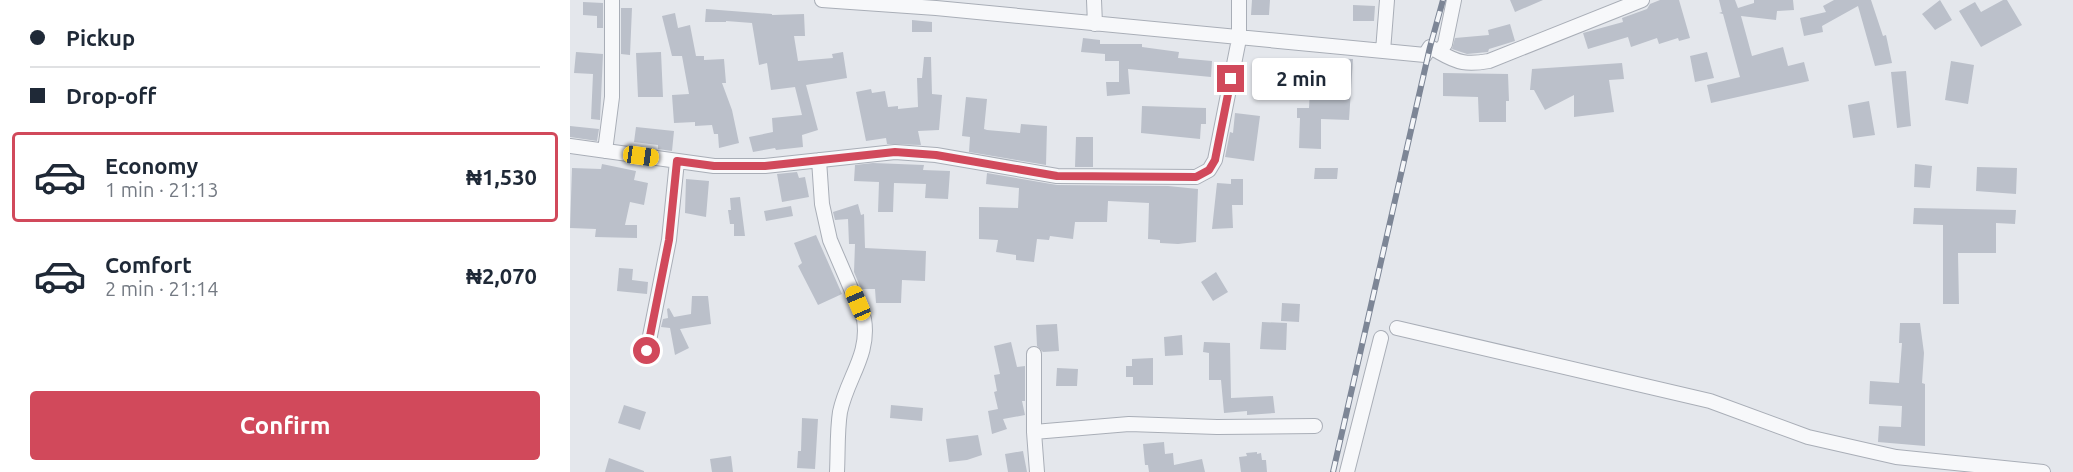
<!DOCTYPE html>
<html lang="en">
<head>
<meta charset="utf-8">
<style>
  :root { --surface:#fff; --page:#f6f6f7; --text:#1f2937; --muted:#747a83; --line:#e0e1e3; --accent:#d1495b }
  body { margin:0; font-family:Ubuntu,sans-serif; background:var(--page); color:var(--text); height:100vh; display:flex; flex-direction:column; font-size:22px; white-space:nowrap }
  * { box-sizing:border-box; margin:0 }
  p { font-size:20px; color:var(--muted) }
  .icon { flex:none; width:33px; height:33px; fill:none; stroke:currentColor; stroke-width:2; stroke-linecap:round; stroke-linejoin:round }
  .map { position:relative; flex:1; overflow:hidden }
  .side { display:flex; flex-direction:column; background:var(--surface); width:570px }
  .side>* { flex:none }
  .guide { display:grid; align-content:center; height:132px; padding:0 30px; background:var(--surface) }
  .end { position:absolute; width:27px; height:27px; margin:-14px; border:8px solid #d1495b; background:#fff; box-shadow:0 0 0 3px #fff }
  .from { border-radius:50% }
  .bubble { position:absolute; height:42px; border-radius:6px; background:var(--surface); box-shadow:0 2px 4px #0004; font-size:20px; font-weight:600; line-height:42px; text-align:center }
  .car { position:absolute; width:18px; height:36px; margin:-18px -9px; border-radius:8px; box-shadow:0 0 4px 2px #0007; background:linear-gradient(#f5c518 24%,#345 0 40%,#f5c518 0 76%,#345 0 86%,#f5c518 0) }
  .guide b { display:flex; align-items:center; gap:21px; height:57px; font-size:22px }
  .guide b+b { border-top:2px solid var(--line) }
  .guide i { width:15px; height:15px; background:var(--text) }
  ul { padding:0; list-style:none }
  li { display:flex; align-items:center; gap:18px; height:90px; margin:0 12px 9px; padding:0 18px; border:3px solid transparent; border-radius:6px }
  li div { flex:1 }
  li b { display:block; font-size:22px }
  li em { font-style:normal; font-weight:600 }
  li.selected { border-color:var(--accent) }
  li>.icon { width:54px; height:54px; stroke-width:1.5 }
  .cta { display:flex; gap:12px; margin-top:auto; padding:12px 30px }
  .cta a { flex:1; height:69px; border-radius:6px; background:var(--accent); color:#fff; font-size:24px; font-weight:600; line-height:69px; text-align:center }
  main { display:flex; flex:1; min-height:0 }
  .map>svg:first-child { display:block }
  .building { fill:#bbc0ca }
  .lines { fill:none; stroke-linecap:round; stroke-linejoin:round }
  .minor-casing { stroke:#a9aeb7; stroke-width:16 }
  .minor { stroke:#f7f8fa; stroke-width:14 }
  .rail-casing { stroke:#7d8696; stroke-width:6 }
  .rail { stroke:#f4f6f9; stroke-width:4; stroke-dasharray:11; stroke-linecap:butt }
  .route { stroke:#d1495b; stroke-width:8 }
</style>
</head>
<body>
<main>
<section class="side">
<div class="guide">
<b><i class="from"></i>Pickup</b>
<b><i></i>Drop-off</b>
</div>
<ul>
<li class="selected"><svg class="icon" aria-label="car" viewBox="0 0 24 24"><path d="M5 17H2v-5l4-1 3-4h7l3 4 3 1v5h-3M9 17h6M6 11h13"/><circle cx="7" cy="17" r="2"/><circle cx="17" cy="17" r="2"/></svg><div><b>Economy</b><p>1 min · 21:13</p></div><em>₦1,530</em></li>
<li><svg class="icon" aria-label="car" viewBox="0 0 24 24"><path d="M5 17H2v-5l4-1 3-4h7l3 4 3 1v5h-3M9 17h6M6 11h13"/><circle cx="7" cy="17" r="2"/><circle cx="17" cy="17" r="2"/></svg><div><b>Comfort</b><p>2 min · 21:14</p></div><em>₦2,070</em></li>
</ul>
<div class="cta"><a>Confirm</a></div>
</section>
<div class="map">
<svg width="1503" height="472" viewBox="0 0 1503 472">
  <rect width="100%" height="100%" fill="#e4e7ec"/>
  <!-- building -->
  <path class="building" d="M 682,0 L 700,0 L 699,15 L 681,15 Z
    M 940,0 L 973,0 L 945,12 Z
    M 1090,0 L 1109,0 L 1120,38 L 1109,41 L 1108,38 L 1089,44 L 1087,38 L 1061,47 L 1058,37 L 1018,49 L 1013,33 L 1053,22 L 1052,18 L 1077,9 L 1080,4 Z
    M 1149,0 L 1165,0 L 1168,8 L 1184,3 L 1184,0 L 1223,0 L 1224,10 L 1207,11 L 1206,20 L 1171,16 L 1182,56 L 1213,47 L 1218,66 L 1234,62 L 1239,81 L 1141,103 L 1137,85 L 1170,77 L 1153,14 L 1149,13 L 1152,12 Z
    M 1264,0 L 1301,0 L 1313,36 L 1316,35 L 1322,63 L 1305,66 L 1288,6 L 1252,26 L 1253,32 L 1234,36 L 1230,18 L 1256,12 L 1253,6 Z
    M 1370,0 L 1382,20 L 1365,30 L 1352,14 Z
    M 1433,0 L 1437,0 L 1452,25 L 1411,47 L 1389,11 L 1405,2 L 1411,12 Z
    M 13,2 L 33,3 L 33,28 L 27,28 L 27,16 L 13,15 Z
    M 783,5 L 805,6 L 804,21 L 783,21 Z
    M 51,8 L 62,8 L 60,55 L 51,54 Z
    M 136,9 L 202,14 L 202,15 L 234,14 L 235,36 L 224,36 L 228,61 L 263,58 L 262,54 L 273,52 L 277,78 L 236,85 L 248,130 L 232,135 L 233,147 L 206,150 L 205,148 L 183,152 L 179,137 L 203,132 L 202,118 L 232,115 L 225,87 L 201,90 L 197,63 L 189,65 L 182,23 L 156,21 L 156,22 L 135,22 Z
    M 105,13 L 108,28 L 120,25 L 126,56 L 134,56 L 134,60 L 154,59 L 156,83 L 152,83 L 162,110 L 169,143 L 149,148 L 148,134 L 144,134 L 142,125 L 125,126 L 125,122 L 104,123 L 102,95 L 119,94 L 112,56 L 102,56 L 92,16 Z
    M 342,20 L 362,22 L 362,32 L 342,32 Z
    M 940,24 L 945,41 L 919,49 L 918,52 L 897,54 L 882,49 L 885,38 L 919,35 L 918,30 Z
    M 513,38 L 530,40 L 530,44 L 572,44 L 572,47 L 609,52 L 608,58 L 642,61 L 641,77 L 558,69 L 560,94 L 537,96 L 536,82 L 549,82 L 549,61 L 535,61 L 535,54 L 511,52 Z
    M 6,52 L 33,54 L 30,120 L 21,119 L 23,74 L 4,73 Z
    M 91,52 L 93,97 L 68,97 L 66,53 Z
    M 1137,52 L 1144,78 L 1125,82 L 1120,56 Z
    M 354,57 L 361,57 L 362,94 L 372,95 L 369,130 L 348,131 L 351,145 L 317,144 L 316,138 L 296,141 L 286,92 L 301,89 L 302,93 L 315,91 L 318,107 L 328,106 L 328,109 L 348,107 L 347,78 L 352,78 Z
    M 751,58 L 783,59 L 779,120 L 751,119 L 751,149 L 729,148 L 730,118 L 727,118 L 727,108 L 739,108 L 740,90 L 749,91 Z
    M 1381,61 L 1404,65 L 1398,104 L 1375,100 Z
    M 1052,63 L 1054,79 L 1039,80 L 1044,112 L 1004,117 L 1004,95 L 975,110 L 964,90 L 960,90 L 962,69 Z
    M 1336,71 L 1341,126 L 1327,128 L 1321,72 Z
    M 873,73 L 938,74 L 939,101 L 936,101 L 936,122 L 909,122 L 908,97 L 873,96 Z
    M 396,97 L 417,99 L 414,129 L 417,130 L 450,133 L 451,124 L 477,126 L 476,165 L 399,152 L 400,137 L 392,136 Z
    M 1299,101 L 1305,135 L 1283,138 L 1278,105 Z
    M 572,106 L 636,108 L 636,124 L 631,124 L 630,139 L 571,133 Z
    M 665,113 L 690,116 L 684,161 L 655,157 L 660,132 L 663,133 Z
    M 0,126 L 29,129 L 27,141 L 0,137 Z
    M 66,127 L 104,131 L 102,151 L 88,149 L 88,145 L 64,142 Z
    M 506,137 L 523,137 L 523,167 L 505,167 Z
    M 303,163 L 354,165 L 353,170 L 380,171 L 378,199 L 355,198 L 356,184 L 324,183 L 323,212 L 308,212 L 309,182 L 284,181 L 285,165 Z
    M 32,164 L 66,171 L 64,180 L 78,183 L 74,205 L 60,202 L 55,225 L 67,225 L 67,238 L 25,237 L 26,229 L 0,228 L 2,168 L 31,169 Z
    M 1345,164 L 1362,166 L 1360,188 L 1344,187 Z
    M 1407,167 L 1447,168 L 1446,194 L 1406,191 Z
    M 745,168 L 768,168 L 767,179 L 744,179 Z
    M 227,172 L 229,178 L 235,177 L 239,197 L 212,202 L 207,174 Z
    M 417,173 L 487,185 L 598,186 L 628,189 L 626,242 L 608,244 L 590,243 L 590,240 L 578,239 L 579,203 L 538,201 L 537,222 L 505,222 L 503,239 L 480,236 L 479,240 L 467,239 L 464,262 L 446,260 L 446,255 L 426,252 L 428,240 L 409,239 L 409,207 L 448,208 L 449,188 L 416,184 Z
    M 116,179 L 139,181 L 136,217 L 115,213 Z
    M 661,179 L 673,179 L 673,205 L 662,205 L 663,228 L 642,229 L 647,183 L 661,184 Z
    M 170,197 L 175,236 L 164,236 L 164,224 L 160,224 L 158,210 L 161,210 L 160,198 Z
    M 288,204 L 291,215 L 294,214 L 295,248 L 356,251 L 355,281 L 332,280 L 331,303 L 306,303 L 305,289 L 291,289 L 284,272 L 285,244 L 279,244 L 278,219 L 265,220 L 263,212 Z
    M 221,206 L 223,216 L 196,221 L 194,211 Z
    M 1344,208 L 1446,210 L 1445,224 L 1426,223 L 1426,253 L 1388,253 L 1389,304 L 1373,304 L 1373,225 L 1343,224 Z
    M 246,235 L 272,294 L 248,305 L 228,266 L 232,263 L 224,243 Z
    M 49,268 L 63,269 L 62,280 L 78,282 L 77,294 L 47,291 Z
    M 646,272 L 658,292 L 643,301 L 631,282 Z
    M 122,296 L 138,296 L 141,324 L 110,329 L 119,348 L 105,355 L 100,328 L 91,327 L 93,319 L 98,318 L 97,309 L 99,308 L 104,317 L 121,314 Z
    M 712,303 L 730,304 L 729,322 L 711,321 Z
    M 692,322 L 717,323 L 716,350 L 690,349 Z
    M 1330,323 L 1350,323 L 1354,353 L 1352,383 L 1355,384 L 1355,446 L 1308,442 L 1309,426 L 1331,427 L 1332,406 L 1299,404 L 1300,381 L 1329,383 L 1332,343 L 1329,343 Z
    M 487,324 L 489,351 L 473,352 L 467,346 L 466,325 Z
    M 612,335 L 613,355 L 595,356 L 594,337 Z
    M 441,342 L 447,367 L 455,366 L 455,401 L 452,401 L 455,415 L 433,419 L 437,429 L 422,434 L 418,411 L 428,409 L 424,392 L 427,391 L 424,375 L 430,374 L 424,346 Z
    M 634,342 L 660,343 L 661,398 L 703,396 L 705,413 L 677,415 L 677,411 L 654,413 L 651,380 L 639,380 L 639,353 L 633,352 Z
    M 583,358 L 583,385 L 563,385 L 563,377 L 556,377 L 556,366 L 562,366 L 562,359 Z
    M 487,368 L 508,369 L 507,386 L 486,386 Z
    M 54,405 L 76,412 L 70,430 L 48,423 Z
    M 321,405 L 353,408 L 352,421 L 320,418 Z
    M 232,418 L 248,419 L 245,469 L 227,468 L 228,451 L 231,451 Z
    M 408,435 L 412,455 L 397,460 L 379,462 L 376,439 Z
    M 594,442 L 595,454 L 603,453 L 604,465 L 632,459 L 635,472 L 579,472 L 578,465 L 575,465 L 573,444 Z
    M 453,451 L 457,472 L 438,472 L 435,454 Z
    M 687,452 L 687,454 L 691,453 L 692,460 L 696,460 L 697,472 L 671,472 L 669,457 L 677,456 L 676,453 Z
    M 161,456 L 163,472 L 142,472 L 140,459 Z
    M 39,458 L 74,471 L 74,472 L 35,472 Z"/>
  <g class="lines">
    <defs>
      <path id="minor" d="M 252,0 L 366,8 L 855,55 L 860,47 L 869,52 L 875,44 L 884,0
        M 524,0 L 525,24
        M 813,51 L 817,0
        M 869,52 C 888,63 897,65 919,61 L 1072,0
        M 0,146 L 144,166 L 195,166 L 325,152 L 366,155 L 487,176 L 626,177 L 639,170 L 645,160 L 669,39 L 669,0
        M 35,151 L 42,97 L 42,0
        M 249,160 L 252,204 L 260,240 L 294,319 C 300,355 277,378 270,412 C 267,431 268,453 267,472
        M 827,328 L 1140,401 L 1238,437 L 1326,457 L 1473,472
        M 77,351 L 99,240 L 107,161
        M 464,354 L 464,432 L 467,472
        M 464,432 L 559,424 L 647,427 L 745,426
        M 777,472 L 811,338"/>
    </defs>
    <!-- minor casing -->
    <use href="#minor" class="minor-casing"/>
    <!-- minor -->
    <use href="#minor" class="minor"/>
    <defs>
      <path id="rail" d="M 763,472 L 860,47 L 873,0"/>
    </defs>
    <!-- rail casing -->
    <use href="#rail" class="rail-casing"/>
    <!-- rail -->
    <use href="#rail" class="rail"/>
  </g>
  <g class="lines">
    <!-- route -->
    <path class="route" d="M 77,351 L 99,240 L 107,161 L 144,166 L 195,166 L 325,152 L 366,155 L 487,176 L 626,177 L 639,170 L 645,160 L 661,79"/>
  </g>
</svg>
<i class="end from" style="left:77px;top:351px"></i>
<i class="end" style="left:661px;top:79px"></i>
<div class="bubble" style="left:682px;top:58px;width:99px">2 min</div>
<i class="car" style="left:71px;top:156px;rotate:98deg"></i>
<i class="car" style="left:288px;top:303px;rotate:337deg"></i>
</div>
</main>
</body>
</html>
